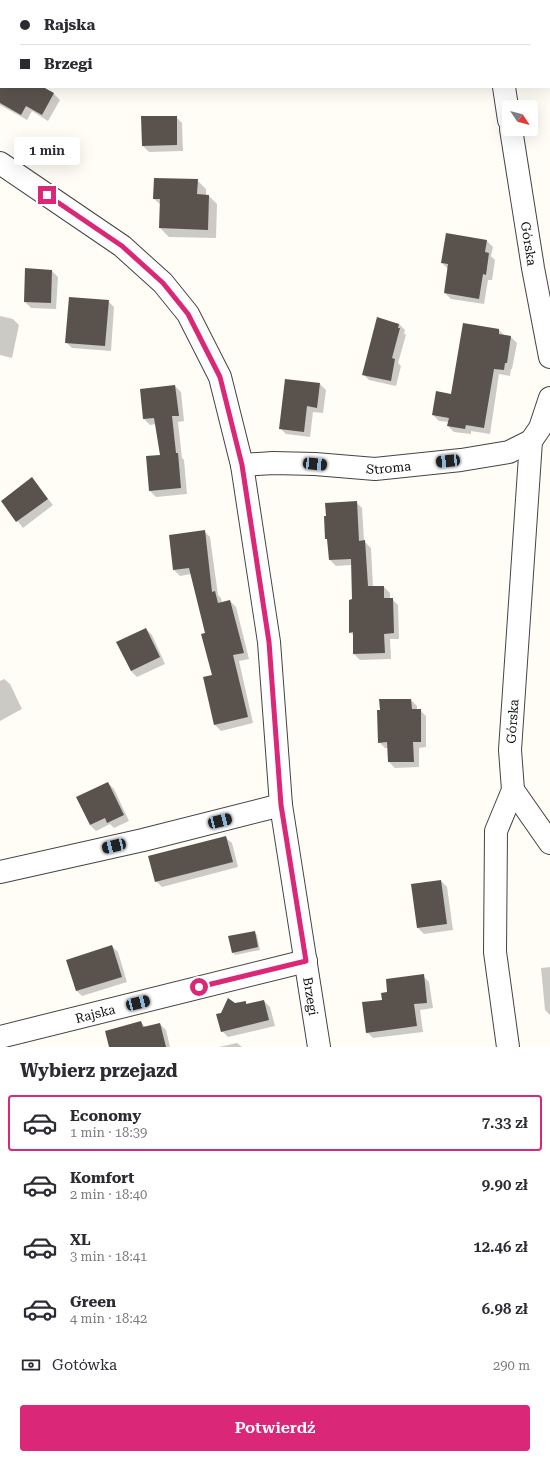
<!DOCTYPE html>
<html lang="pl">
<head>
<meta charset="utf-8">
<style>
  :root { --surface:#fff; --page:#f2f2f3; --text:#2b2b33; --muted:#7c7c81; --line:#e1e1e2; --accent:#db2777 }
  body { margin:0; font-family:"Roboto Serif",serif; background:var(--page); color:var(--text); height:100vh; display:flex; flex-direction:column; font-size:15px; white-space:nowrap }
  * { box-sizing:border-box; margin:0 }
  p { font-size:13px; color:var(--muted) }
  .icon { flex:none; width:22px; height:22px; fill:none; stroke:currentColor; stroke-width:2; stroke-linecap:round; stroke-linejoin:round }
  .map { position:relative; height:1047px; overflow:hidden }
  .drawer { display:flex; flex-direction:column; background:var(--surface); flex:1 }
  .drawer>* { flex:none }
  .top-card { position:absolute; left:0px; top:0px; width:550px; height:88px; box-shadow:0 4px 16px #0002; display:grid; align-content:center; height:88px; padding:0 20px; background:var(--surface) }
  .needle { width:26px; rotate:125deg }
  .fabs { position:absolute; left:502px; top:100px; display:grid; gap:8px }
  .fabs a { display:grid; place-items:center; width:36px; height:36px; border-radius:4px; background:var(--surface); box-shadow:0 4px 16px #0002; font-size:20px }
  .end { position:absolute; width:18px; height:18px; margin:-9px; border:5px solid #db2777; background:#fff; box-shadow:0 0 0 2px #fff }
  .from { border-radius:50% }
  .bubble { position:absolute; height:28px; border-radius:4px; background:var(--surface); box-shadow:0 4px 16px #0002; font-size:13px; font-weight:600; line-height:28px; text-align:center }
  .car { position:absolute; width:12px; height:24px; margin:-12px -6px; border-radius:5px; box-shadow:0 0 3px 1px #0007; background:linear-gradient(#222 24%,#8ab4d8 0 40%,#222 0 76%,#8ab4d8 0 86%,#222 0) }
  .top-card b { display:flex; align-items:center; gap:14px; height:38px; font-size:15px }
  .top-card b+b { border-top:1px solid var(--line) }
  .top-card i { width:10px; height:10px; background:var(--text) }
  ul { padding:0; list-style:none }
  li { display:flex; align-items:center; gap:12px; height:56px; margin:0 8px 6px; padding:0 12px; border:2px solid transparent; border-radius:4px }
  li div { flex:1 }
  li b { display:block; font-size:15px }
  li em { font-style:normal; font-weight:600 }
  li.active { border-color:var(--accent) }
  li>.icon { width:36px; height:36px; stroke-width:1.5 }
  h2 { padding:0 20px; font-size:18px; line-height:48px }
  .pay { display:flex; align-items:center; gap:10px; height:44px; padding:0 20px; font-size:15px }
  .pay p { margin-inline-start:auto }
  .button { display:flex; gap:8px; margin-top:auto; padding:8px 20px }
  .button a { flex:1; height:46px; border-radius:4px; background:var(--accent); color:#fff; font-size:16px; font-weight:600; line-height:46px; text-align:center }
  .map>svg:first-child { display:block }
  .shadow { fill:#0003 }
  .building { fill:#5a524d }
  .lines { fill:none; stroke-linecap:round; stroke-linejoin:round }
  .street-casing { stroke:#444; stroke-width:24 }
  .street { stroke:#fff; stroke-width:22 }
  .route { stroke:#db2777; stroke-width:5 }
  .labels { text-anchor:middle; stroke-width:4; stroke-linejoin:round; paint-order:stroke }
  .street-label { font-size:13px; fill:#111; stroke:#fff }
</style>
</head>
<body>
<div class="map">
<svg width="550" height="1047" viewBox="0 0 550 1047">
  <rect width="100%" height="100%" fill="#fffdf5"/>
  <!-- shadow -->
  <path class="shadow" d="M 1,84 L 1,87 L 46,87 L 45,89 L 54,94 L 60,100 L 48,121 L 32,111 L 27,120 L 0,105 Z
    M 176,117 L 182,123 L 183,151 L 149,152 L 143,146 Z
    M 197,180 L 206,189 L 206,196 L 209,196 L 217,204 L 216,238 L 169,237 L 160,228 L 161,205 L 154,199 Z
    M 487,241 L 493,247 L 491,256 L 495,260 L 492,280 L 488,280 L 484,304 L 451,299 L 445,293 L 448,269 L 442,263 Z
    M 52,271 L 58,277 L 56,309 L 31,308 L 25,302 Z
    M 108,301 L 114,307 L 111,351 L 72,348 L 66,342 Z
    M 0,316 L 13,319 L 19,325 L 12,358 L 0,355 Z
    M 378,319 L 399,324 L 405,330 L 404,333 L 406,335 L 398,363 L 401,366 L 396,386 L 369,380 L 363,374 Z
    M 499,330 L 505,336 L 511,337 L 517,343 L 512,369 L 511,369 L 510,376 L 499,374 L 490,434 L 471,431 L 471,434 L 454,432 L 448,426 L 449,422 L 439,421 L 433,415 L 452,395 Z
    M 320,384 L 326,390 L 323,413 L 313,412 L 310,437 L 286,434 L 280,428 Z
    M 175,386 L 181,392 L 184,421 L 178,422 L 182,458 L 184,460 L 187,494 L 156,497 L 150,491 L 147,457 L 161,456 L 156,424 L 150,425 L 144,419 L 141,390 Z
    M 32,479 L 53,505 L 23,528 L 2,501 Z
    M 356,502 L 362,508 L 364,541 L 371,548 L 373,587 L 384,587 L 390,593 L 390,599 L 392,599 L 398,605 L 399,639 L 390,639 L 391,659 L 360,660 L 354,654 L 354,636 L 350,632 L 353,600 L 352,565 L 336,566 L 330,560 L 328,541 L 326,538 Z
    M 204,531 L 210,537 L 218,595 L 221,598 L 222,603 L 230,601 L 236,607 L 249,659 L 239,661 L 253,723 L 221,731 L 215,725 L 204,678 L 213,676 L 206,634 L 191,574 L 180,576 L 174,570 Z
    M 146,629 L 152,635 L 165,664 L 137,677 L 131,671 L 118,642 Z
    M 4,679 L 10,684 L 22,709 L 0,721 L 0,681 Z
    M 411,700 L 417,706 L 417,710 L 420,710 L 426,716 L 426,747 L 419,748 L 419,767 L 395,768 L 389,762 L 388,748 L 385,748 L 379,742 Z
    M 108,783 L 114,789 L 129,821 L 114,828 L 110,824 L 96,831 L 90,825 Z
    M 226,838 L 232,843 L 238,867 L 162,887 L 156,881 Z
    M 441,881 L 447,887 L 453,930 L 424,934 L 418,928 Z
    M 254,932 L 257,935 L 260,950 L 235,955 L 233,952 Z
    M 112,946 L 118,952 L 127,982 L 82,996 L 76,990 Z
    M 550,967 L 550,1015 L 545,1010 L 541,968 Z
    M 423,976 L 429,982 L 433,1008 L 420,1010 L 423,1032 L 373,1038 L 367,1032 L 383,1000 L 389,993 Z
    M 264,1001 L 270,1007 L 275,1026 L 228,1037 L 222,1031 L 222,1014 L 235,1005 L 245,1002 L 248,1005 Z
    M 141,1022 L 146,1028 L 160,1024 L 166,1030 L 170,1047 L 110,1047 Z
    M 237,1043 L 242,1047 L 219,1047 Z"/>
  <!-- building -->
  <path class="building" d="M 0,87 L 43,87 L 54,93 L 42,115 L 26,106 L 21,115 L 0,103 Z
    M 141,116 L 177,116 L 177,145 L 142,146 Z
    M 154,178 L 198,179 L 197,194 L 209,195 L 208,230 L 159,228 L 160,199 L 153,199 Z
    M 446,233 L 487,240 L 485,252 L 489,253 L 486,275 L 483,274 L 479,299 L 444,293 L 448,264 L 441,263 Z
    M 25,268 L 52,270 L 51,303 L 24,302 Z
    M 69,297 L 109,300 L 105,346 L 65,343 Z
    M 377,317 L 399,324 L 398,328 L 400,328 L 392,358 L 395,359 L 391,381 L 362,375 Z
    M 463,323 L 499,329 L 499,334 L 511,336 L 507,363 L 505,363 L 504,370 L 494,369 L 484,428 L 466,425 L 465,429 L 447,426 L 449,418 L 432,415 L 436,391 L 451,394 Z
    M 285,379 L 320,383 L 317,408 L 307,406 L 304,432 L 279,429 Z
    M 175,385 L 179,416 L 172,416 L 176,453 L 178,453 L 181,488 L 149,491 L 146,456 L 160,455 L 154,418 L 143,419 L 140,389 Z
    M 32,477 L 48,499 L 16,522 L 1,501 Z
    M 357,501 L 359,541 L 365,540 L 368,586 L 384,586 L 384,598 L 393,598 L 394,633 L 384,634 L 385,653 L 353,654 L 353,632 L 349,633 L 349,600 L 352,599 L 351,559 L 329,560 L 327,539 L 325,539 L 324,516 L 326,516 L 325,503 Z
    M 205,530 L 212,592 L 215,591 L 218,603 L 230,600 L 244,653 L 233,655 L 248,717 L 214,725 L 203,677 L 212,675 L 201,634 L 205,633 L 189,568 L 173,570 L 169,535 Z
    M 146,628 L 160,657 L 131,671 L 116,642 Z
    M 379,699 L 411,699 L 412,709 L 421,709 L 421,742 L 413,742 L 414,762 L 388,762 L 387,742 L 378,743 L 377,710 L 380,710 Z
    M 108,782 L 124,815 L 107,823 L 105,818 L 90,825 L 76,797 Z
    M 226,836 L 233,862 L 155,882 L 148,856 Z
    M 441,880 L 447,924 L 417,928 L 411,884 Z
    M 255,931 L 258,947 L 232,953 L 228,936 Z
    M 112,945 L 122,977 L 76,991 L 66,960 Z
    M 424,974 L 427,1003 L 414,1004 L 417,1026 L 366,1033 L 362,1002 L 382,1000 L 381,993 L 387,992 L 386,979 Z
    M 228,998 L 235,1003 L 246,1001 L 246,1004 L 264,1000 L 269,1020 L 221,1032 L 216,1014 L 221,1013 Z
    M 141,1021 L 143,1027 L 160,1023 L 166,1047 L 109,1047 L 105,1031 Z"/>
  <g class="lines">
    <defs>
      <g id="street">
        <path d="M 514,1 L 515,0"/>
        <path d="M 504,87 L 509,120"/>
        <path id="s1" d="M 511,129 L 533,268 L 550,357"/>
        <path id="s2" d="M 0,163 L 122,246 L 163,283 L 188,314 L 220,377 L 242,465 L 269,642 L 281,805 L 319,1047"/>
        <path id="s3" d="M 242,465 L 273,463 L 315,464 L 375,469 L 461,460 L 509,452 L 531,441"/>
        <path d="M 513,790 L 550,843"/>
        <path d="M 0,872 L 143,840 L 281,805"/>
        <path id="s4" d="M 0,1037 L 306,961"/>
        <path id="s5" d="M 508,1047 L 495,952 L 496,831 L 513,790 L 510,750 L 531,441 L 540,428 L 550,398"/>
      </g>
    </defs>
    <!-- street casing -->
    <use href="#street" class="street-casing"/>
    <!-- street -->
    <use href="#street" class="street"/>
  </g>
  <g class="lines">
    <!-- route -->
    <path class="route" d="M 47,195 L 122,246 L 163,283 L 188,314 L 220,377 L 242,465 L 269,642 L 281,805 L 306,961 L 199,987"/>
  </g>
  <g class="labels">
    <!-- street labels -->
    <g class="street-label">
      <text dy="5" stroke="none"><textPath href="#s1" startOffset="116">Górska</textPath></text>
      <text dy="5" stroke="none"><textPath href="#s3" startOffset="147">Stroma</textPath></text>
      <text dy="5" stroke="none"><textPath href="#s5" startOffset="330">Górska</textPath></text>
      <text dy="5" stroke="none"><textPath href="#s2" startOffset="940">Brzegi</textPath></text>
      <text dy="5" stroke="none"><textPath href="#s4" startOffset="98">Rajska</textPath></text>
    </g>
  </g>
</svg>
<div class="fabs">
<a><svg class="needle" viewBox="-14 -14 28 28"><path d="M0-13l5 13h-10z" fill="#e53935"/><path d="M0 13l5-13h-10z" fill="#7c7c81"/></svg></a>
</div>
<i class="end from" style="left:199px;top:987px"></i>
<i class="end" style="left:47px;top:195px"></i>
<div class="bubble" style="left:14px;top:137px;width:66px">1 min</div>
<i class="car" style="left:448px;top:461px;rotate:264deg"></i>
<i class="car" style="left:315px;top:464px;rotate:95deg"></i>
<i class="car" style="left:220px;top:821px;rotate:76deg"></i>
<i class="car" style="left:114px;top:846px;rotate:257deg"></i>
<i class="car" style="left:138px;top:1003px;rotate:76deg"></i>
<div class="top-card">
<b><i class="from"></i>Rajska</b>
<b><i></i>Brzegi</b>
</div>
</div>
<section class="drawer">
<h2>Wybierz przejazd</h2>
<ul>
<li class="active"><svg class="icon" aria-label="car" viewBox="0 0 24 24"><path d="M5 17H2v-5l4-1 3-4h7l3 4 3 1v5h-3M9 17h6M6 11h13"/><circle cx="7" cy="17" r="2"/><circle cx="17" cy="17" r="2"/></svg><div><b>Economy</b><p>1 min · 18:39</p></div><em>7.33 zł</em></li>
<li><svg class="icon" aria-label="car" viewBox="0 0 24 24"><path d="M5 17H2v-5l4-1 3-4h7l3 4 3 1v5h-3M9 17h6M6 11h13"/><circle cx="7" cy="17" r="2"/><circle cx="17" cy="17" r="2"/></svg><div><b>Komfort</b><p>2 min · 18:40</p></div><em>9.90 zł</em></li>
<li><svg class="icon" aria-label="car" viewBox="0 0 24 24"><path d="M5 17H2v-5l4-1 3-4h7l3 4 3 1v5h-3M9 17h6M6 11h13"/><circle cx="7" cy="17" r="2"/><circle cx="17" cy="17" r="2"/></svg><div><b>XL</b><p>3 min · 18:41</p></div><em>12.46 zł</em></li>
<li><svg class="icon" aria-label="car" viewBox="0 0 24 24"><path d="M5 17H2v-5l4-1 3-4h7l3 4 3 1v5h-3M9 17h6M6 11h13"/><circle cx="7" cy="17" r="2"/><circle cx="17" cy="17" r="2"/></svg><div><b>Green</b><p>4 min · 18:42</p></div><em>6.98 zł</em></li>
</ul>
<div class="pay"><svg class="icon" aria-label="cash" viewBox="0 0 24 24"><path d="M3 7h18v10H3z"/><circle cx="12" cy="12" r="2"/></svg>Gotówka<p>290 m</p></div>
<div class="button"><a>Potwierdź</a></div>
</section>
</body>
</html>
